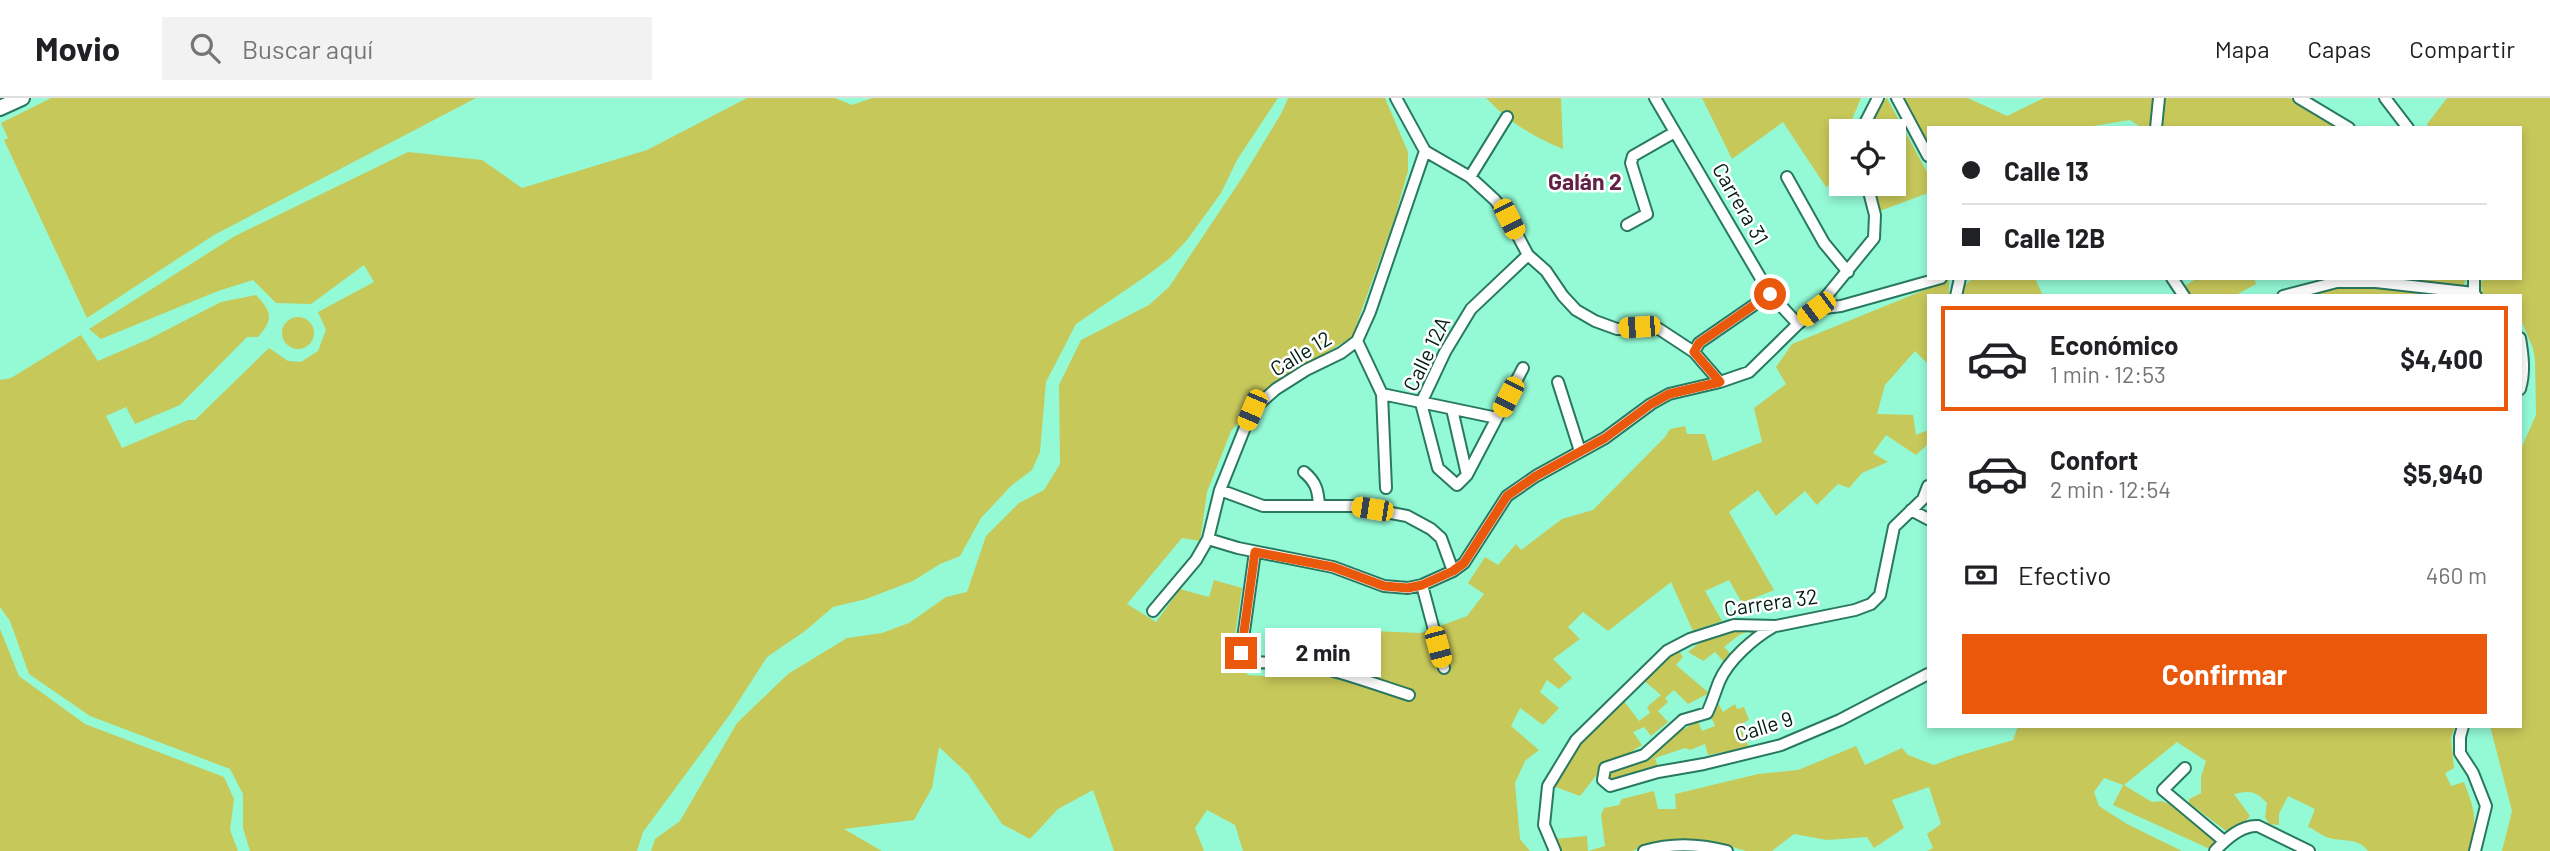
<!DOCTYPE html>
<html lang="es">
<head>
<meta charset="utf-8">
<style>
  :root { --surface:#fff; --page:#f2f2f2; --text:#202124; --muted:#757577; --line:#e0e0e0; --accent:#ea580c }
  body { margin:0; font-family:Barlow,sans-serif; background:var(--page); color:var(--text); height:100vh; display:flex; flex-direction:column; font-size:26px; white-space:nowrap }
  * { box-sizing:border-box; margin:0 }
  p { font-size:23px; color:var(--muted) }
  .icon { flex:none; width:38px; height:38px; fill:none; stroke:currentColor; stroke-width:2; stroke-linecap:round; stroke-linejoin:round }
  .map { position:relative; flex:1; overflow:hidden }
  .side { position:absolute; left:1927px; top:196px; width:595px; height:434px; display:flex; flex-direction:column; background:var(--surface); border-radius:0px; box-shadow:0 4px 10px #0003 }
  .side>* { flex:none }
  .hud { position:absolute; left:1927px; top:28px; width:595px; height:154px; border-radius:0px; box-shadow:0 4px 10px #0003; display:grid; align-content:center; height:154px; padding:0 35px; background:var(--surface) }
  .controls { position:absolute; left:1829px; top:21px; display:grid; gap:14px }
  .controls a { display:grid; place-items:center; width:77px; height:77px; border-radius:0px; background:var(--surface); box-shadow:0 4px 10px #0003; font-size:35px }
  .end { position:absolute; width:32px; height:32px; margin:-16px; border:9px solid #ea580c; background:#fff; box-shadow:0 0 0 4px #fff }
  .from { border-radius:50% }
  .bubble { position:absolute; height:49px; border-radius:0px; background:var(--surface); box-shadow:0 4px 10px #0003; font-size:23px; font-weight:700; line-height:49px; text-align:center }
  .car { position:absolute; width:21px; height:42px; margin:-21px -10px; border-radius:9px; box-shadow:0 0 5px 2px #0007; background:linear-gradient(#f5c518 24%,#345 0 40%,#f5c518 0 76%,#345 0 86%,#f5c518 0) }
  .hud b { display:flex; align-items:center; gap:24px; height:66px; font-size:26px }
  .hud b+b { border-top:2px solid var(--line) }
  .hud i { width:18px; height:18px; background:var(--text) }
  ul { padding:12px 0 0; list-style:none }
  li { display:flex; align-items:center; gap:21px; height:105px; margin:0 14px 10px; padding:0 21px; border:4px solid transparent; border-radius:0px }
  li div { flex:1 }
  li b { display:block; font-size:26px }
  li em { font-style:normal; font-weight:700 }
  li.on { border-color:var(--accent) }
  li>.icon { width:63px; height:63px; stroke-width:1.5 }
  .pay { display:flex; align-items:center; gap:18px; height:77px; padding:0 35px; font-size:26px }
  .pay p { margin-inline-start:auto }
  .primary-button { display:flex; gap:14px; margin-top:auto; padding:14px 35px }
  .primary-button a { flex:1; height:80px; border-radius:0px; background:var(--accent); color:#fff; font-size:28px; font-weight:700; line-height:80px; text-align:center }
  header { display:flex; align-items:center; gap:42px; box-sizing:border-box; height:98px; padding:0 35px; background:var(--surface); border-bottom:2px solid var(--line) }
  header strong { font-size:33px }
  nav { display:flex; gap:38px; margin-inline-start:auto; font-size:24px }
  .search { width:490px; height:63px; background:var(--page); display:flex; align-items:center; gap:18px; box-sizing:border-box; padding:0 24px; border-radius:0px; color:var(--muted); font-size:26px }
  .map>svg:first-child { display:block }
  .green { fill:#c7c85a }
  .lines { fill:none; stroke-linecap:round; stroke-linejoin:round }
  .street-casing { stroke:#297961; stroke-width:14 }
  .secondary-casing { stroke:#297961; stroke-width:18 }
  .street { stroke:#fff; stroke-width:10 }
  .secondary { stroke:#fff; stroke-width:14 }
  .route { stroke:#ea580c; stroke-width:9 }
  .labels { text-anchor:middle; stroke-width:5; stroke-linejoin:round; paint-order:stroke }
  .street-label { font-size:21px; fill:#001e14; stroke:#fff }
  .neighbourhood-label { font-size:23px; font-weight:bold; fill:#612245; stroke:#fff }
</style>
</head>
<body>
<header>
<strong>Movio</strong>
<div class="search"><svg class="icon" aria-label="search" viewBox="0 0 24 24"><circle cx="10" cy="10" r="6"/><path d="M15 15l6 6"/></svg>Buscar aquí</div>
<nav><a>Mapa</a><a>Capas</a><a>Compartir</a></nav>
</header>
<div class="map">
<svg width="2550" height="753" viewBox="0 0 2550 753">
  <rect width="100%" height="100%" fill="#94fad6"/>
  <!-- green -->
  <path class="green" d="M 51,0 L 476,0 L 214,137 L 87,220 L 4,42 L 8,40 L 1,25 Z
    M 747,0 L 835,0 L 852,7 L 872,0 L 1278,0 L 1237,62 L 1221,95 L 1187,142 L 1170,160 L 1149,176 L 1076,226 L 1046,284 L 1040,354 L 1032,372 L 1012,387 L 981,420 L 960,458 L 940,466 L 913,483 L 866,501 L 833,509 L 805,533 L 767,559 L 731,615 L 643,734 L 637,753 L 250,753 L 243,730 L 243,696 L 230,671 L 90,618 L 29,576 L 10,523 L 0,509 L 0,282 L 11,280 L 81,237 L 98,263 L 149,241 L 221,204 L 256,197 C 272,214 274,221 258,239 L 247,239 L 180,307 L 135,326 L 126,309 L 106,318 L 122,350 L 188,322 L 195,322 L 269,250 L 288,263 L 301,264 L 318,253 L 326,232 L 318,214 L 374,184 L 364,167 L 311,206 L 276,205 L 253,182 L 218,193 L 101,241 L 89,231 L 235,138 L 408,54 L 482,62 L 522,90 L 647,52 Z
    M 1288,0 L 1385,0 L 1408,54 L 1408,73 L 1394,122 L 1352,239 L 1266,292 L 1231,333 L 1207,394 L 1200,443 L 1182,440 L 1127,506 L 1156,524 L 1180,491 L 1209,499 L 1214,482 L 1242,490 L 1233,550 L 1234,564 L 1248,577 L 1279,579 L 1278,571 L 1305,570 L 1320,576 L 1411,602 L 1415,593 C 1367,577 1323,562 1273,559 L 1311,556 L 1306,536 L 1373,533 L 1421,535 L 1467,518 L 1484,496 L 1468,485 L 1485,459 L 1498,467 L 1516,446 L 1521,452 L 1562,421 L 1593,412 L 1665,339 L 1670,331 L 1685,328 L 1687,336 L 1705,336 L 1713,363 L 1762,344 L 1754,310 L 1786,286 L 1776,269 L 1792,246 L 1949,182 L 1949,198 L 1928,198 L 1928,266 L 1915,253 L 1885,287 L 1877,316 L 1913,317 L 1916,337 L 1928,332 L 1928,346 L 1916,357 L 1886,337 L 1873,355 L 1888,364 L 1862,375 L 1849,390 L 1838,386 L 1817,407 L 1805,393 L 1776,418 L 1758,392 L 1729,414 L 1774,492 L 1742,505 L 1729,482 L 1705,493 L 1722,523 L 1693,533 L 1671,484 L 1608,533 L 1583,514 L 1568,529 L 1580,541 L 1553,561 L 1572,580 L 1559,591 L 1547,582 L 1540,594 L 1559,610 L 1543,627 L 1520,610 L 1511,628 L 1539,652 L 1525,663 L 1515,685 L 1520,741 L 1530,753 L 1243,753 L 1235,727 L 1207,712 L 1195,730 L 1204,753 L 1114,753 L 1093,692 L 1058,711 L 1030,741 L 1002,726 L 968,676 L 939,649 L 932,690 L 914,722 L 844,731 L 882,753 L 651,753 L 655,741 L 680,723 L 737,625 L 788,576 L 847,540 L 882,535 L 909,525 L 946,499 L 967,494 L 986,438 L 1019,405 L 1044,392 L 1060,366 L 1059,287 L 1081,242 L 1149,207 L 1169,189 L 1242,80 L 1281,16 Z
    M 1486,0 L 1561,0 L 1563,51 C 1533,39 1509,24 1486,0 Z
    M 1702,0 L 1861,0 L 1847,33 L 1841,33 L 1841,81 L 1826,89 L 1783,24 L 1732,61 Z
    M 1887,0 L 1928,76 L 1928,95 L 1877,114 L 1869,86 L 1894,86 L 1894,33 L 1863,33 L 1880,6 Z
    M 1903,0 L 1968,0 L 2007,18 L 2044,0 L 2153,0 L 2153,30 L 2142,30 L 2130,22 L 2080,30 L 1928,30 L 1928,45 Z
    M 2165,0 L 2290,0 L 2336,30 L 2160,30 L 2163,26 Z
    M 2447,0 L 2550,0 L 2550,753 L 2502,753 L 2512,713 L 2490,628 L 2520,628 L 2520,353 L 2536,317 L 2535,262 L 2533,250 L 2520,220 L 2520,198 L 2482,196 L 2481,183 L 2494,180 L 2520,180 L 2520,30 L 2428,30 L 2427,26 Z
    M 1973,180 L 2035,180 L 2043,198 L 1961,198 L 1960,192 Z
    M 2197,180 L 2254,180 L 2256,186 L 2234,198 L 2190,198 L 2184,189 Z
    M 2375,180 L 2466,180 L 2462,193 Z
    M 2332,189 L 2391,189 L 2451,198 L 2300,198 Z
    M282 235a16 16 0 1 1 32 0a16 16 0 1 1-32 0Z
    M 1744,529 L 1769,530 L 1753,540 L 1749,533 L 1739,537 L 1724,549 L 1734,559 L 1725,565 L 1715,554 L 1703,563 L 1688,554 L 1707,539 Z
    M 0,531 L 19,578 L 85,626 L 224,679 L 234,701 L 230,732 L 238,753 L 0,753 Z
    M 1678,551 L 1683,559 L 1676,567 L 1709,595 L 1688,606 L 1674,592 L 1665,600 L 1668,604 L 1658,613 L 1668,624 L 1651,638 L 1644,629 L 1633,634 L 1642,647 L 1599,674 L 1580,698 L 1553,688 C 1573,652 1588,625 1624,603 L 1639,623 L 1650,615 L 1647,609 L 1661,597 L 1642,581 L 1669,554 Z
    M 1717,603 L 1723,614 L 1735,606 L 1737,611 L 1744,609 L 1749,622 L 1739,627 L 1749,649 L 1708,657 L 1705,646 L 1690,652 L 1685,650 L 1655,660 L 1659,671 L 1612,685 L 1606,680 L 1607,675 L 1698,623 L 1702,633 L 1715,628 L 1709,614 Z
    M 2018,628 L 2455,628 L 2451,640 L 2454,670 L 2445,675 L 2451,688 L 2464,684 C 2475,713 2478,722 2469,753 L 2368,753 C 2358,738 2338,745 2324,738 C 2318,735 2314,731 2308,729 L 2315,711 L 2288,698 L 2279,716 L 2279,727 L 2269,726 L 2265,719 L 2267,705 C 2256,693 2250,692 2234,696 L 2250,718 L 2233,738 L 2189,705 L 2189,701 L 2201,695 L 2201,679 L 2206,663 L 2177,644 L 2124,687 L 2152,704 L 2162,703 L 2184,713 L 2217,743 L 2210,751 L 2113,707 L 2123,687 L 2104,680 L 2094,694 L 2099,708 L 2127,726 L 2182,753 L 1927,753 L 1933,750 L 1927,736 L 1941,726 L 1929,689 L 1892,702 L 1904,730 L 1874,750 L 1867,739 L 1827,742 L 1794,736 L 1772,753 L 1746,753 L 1726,747 L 1681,742 L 1664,742 L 1632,753 L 1560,753 L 1554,741 L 1587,738 L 1588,753 L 1605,748 L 1601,717 L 1604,710 L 1619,707 L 1622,701 L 1654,693 L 1658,711 L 1676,711 L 1675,696 L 1758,676 L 1798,672 L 1856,648 L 1865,667 L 1902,650 L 1908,657 L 1934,667 L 1958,658 L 2013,642 Z"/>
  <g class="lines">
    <defs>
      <path id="street" d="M 1396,0 L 1425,53 L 1470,79 L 1495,102 L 1509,121 L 1528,157 L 1546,173 L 1563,198 L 1576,212 L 1595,223 L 1617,231 L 1659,231 L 1694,254 L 1720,284
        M 1655,0 L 1770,196 L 1798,226
        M 1897,0 L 1928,58
        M 2299,0 L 2349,30
        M 2385,0 L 2408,30
        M 2156,30 L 2159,0
        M 1861,33 L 1878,0
        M 1470,79 L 1507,19
        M 1787,79 L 1824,145 L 1848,174
        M 1627,127 L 1647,116 L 1631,65 L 1633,58 L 1675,34
        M 2172,180 L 2184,198
        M 2474,180 L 2474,195 L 2476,198
        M 1956,198 L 1960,180
        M 2283,198 L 2337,184 L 2376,184 L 2474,195
        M 1816,211 L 1874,140 L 1875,117 L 1867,86
        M 2520,240 C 2523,258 2525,274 2520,291
        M 1357,243 L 1382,296 L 1386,390
        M 1694,254 L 1699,245 L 1770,196
        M 1523,270 L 1467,377 L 1457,387 L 1438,370 L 1421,305 L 1445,254 L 1471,211 L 1528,157
        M 1558,284 L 1580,353
        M 1382,296 L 1497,320
        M 1452,311 L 1467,377
        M 1304,374 C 1316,384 1318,392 1319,407
        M 1220,392 L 1263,408 L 1354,408 L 1407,418 L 1431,431 L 1441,440 L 1453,473
        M 1911,412 L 1928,421
        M 1208,441 L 1238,450 L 1333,469 L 1384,488 L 1408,490 L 1422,487 L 1453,473 L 1464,465 L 1507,398 L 1536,378 L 1605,340 L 1651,306 L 1669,296 L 1720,284 L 1749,274 L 1798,226 L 1816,211 L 1841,208 L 1941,180
        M 1255,454 L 1241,555 L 1242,562 C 1263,567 1282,563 1302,566 C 1339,572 1374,586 1409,597
        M 1422,487 L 1444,570
        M 1153,513 L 1196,462 L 1208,441 L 1220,392 L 1252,312 L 1276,291 L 1306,272 L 1341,255 L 1357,243 L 1370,214 L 1425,53
        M 1773,529 C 1754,540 1728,562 1719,584 C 1715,594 1712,605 1707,615 L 1683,622 L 1644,657 L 1605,670 L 1603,682 L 1610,688 L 1658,674 L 1704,666 L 1781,647 L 1840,622 L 1928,576
        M 2463,628 L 2460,639 L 2460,655 L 2473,675 L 2486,708 L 2475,753
        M 2185,670 L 2163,692 L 2224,743
        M 1555,753 L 1544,727 L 1548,688 L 1576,642 L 1667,553 L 1690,541 L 1734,527 L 1776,528 L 1855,512 L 1871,506 L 1880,497 L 1894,429 L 1923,401 L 1928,388
        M 1644,753 C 1670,745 1700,746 1727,753
        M 2215,753 C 2226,741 2241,727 2258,728 L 2309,753"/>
      <path id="secondary" d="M 0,10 L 22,0"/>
    </defs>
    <!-- street casing -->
    <use href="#street" class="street-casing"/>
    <!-- secondary casing -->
    <use href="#secondary" class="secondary-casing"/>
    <!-- street -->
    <use href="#street" class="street"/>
    <!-- secondary -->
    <use href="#secondary" class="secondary"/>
  </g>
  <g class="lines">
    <!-- route -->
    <path class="route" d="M 1241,555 L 1255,454 L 1333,469 L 1384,488 L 1408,490 L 1422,487 L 1453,473 L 1464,465 L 1507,398 L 1536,378 L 1605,340 L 1651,306 L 1669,296 L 1720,284 L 1694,254 L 1699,245 L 1770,196"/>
  </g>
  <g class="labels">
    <!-- street labels -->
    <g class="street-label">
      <text transform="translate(1740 106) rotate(60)" y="7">Carrera 31</text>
      <text transform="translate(1301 256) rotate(-31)" y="7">Calle 12</text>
      <text transform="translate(1427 256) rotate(-64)" y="7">Calle 12A</text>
      <text transform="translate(1771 505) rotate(-8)" y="7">Carrera 32</text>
      <text transform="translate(1764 629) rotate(-17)" y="7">Calle 9</text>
    </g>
    <!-- neighbourhood labels -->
    <g class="neighbourhood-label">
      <text x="1585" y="92">Galán 2</text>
    </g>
  </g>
</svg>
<div class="controls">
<a><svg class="icon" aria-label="locate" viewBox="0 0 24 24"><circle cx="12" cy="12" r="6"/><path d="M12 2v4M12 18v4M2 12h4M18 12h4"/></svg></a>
</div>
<i class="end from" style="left:1770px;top:196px"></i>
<i class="end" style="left:1241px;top:555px"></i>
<div class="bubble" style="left:1265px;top:530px;width:116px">2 min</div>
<i class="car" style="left:1509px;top:121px;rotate:153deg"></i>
<i class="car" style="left:1816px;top:211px;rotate:233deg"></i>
<i class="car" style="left:1639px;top:229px;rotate:266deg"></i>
<i class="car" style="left:1508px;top:299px;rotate:207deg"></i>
<i class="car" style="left:1252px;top:312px;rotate:203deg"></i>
<i class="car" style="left:1372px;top:411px;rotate:279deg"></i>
<i class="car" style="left:1438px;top:549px;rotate:165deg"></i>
<div class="hud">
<b><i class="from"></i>Calle 13</b>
<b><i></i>Calle 12B</b>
</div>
<section class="side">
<ul>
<li class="on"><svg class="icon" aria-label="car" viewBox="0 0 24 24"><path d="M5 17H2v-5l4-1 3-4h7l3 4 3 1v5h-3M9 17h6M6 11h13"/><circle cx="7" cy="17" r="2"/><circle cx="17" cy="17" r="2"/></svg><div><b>Económico</b><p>1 min · 12:53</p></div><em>$4,400</em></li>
<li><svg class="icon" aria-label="car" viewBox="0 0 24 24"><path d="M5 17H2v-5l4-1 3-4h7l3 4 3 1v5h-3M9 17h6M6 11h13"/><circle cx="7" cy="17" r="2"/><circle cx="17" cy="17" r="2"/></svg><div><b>Confort</b><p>2 min · 12:54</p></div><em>$5,940</em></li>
</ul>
<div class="pay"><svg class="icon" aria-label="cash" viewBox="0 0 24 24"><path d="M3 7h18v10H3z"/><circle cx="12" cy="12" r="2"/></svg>Efectivo<p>460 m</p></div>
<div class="primary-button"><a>Confirmar</a></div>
</section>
</div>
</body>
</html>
